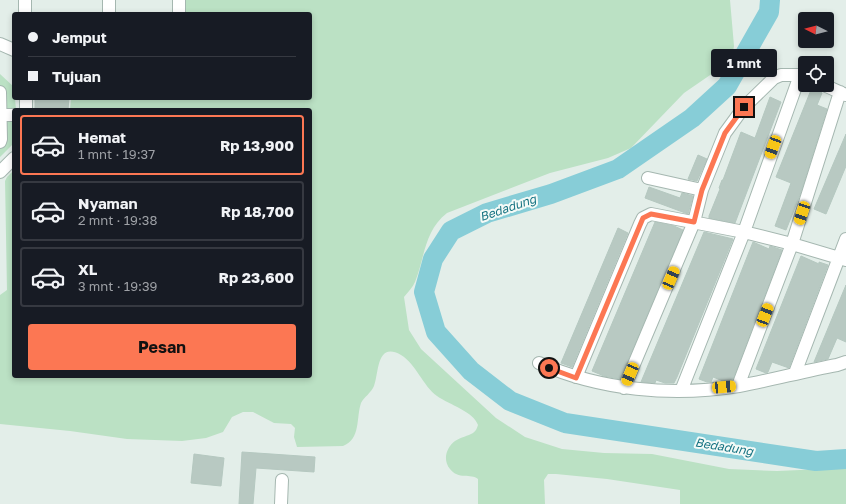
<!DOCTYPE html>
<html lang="id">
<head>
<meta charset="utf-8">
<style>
  :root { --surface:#171b24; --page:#20242c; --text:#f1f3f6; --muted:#9ea1a6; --line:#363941; --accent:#fc7753 }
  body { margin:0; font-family:"Golos Text",sans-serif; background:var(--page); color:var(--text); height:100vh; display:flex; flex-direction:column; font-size:15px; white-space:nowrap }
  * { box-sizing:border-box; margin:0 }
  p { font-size:13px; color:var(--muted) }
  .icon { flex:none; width:22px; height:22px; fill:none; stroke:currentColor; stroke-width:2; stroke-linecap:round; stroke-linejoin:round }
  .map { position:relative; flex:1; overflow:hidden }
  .details { position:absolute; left:12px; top:108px; width:300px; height:270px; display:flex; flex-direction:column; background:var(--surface); border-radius:4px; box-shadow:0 2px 6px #0003 }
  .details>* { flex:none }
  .hud { position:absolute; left:12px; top:12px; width:300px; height:88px; border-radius:4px; box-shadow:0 2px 6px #0003; display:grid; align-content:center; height:88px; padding:0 16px; background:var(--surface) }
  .needle { width:26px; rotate:276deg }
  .buttons { position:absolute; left:798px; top:12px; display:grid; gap:8px }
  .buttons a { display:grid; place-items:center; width:36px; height:36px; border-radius:4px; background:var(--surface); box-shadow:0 2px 6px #0003; font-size:20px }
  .end { position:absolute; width:18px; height:18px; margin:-9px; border:5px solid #fc7753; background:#111; box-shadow:0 0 0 2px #111 }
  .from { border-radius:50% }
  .bubble { position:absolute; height:28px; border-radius:4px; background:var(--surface); box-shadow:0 2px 6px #0003; font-size:13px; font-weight:700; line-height:28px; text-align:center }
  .car { position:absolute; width:12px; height:24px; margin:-12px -6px; border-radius:5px; box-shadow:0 0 3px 1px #0007; background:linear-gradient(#f5c518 24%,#345 0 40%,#f5c518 0 76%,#345 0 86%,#f5c518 0) }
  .hud b { display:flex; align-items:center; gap:14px; height:38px; font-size:15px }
  .hud b+b { border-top:1px solid var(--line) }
  .hud i { width:10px; height:10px; background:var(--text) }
  ul { padding:7px 0 0; list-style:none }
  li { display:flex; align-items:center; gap:12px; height:60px; margin:0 8px 6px; padding:0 8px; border:2px solid var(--line); border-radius:4px }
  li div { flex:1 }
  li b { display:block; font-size:15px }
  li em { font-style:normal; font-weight:700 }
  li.active { border-color:var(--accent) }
  li>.icon { width:36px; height:36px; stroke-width:1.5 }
  .primary-button { display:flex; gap:8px; margin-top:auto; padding:8px 16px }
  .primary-button a { flex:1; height:46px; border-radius:4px; background:var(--accent); color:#111; font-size:16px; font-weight:700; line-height:46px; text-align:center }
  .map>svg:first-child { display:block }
  .green { fill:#bbe1c4 }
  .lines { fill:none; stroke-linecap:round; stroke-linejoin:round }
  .river { stroke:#87cdd7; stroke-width:20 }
  .building { fill:#b8c9c2; stroke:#b5c8c0 }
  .minor-casing { stroke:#a5b7b0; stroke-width:14 }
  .minor { stroke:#fff; stroke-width:12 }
  .route { stroke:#fc7753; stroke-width:5 }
  .labels { text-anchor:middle; stroke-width:4; stroke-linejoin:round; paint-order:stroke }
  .water-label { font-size:12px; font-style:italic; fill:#167382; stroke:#f4faf7 }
</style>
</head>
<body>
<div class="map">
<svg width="846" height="504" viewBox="0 0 846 504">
  <rect width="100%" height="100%" fill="#e3eee9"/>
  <!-- green -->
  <path class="green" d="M 185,0 L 730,0 L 734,46 L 732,57 L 716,71 L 684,93 L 631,148 L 608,158 L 550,173 L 447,213 C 424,231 425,257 415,282 C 413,287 408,292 404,297 L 409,330 L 421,349 L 496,418 L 525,437 L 562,449 L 604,453 L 652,454 L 729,469 L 777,471 L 846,468 L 846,504 L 680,504 L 680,490 L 607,479 L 556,474 L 548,474 L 544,480 L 545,504 L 478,504 L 478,479 C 471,473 458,480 450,469 C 442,459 447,447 455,441 C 461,437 468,436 473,433 C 476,431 477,428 478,425 C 474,412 450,405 437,396 C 423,386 416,364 401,355 C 376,341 379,374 374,386 C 371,393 364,397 361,403 C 356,418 361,439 343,446 L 297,447 L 294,437 L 295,428 L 291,424 L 274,423 L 253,412 L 243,412 L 232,417 L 223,432 L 206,438 L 182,441 L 127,439 L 70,431 L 0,424 L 0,295 L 7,290 L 5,181 L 7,177 L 14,170 L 14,376 L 310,376 L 310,110 L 70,110 L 71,98 L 310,98 L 310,14 L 185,14 Z
    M 0,74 L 14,87 L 16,110 L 14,110 L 14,143 L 0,157 Z"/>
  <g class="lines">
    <!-- river -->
    <path class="river" d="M 770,0 L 769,12 L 727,86 L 692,118 L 618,169 L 551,194 L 487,213 L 451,231 L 433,259 L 424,292 L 436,332 L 471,371 L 510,401 L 565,423 L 816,461 L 846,459"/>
  </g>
  <!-- building -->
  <path class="building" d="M 813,85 L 822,93 L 817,105 L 827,109 L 800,195 L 786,230 L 775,226 L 791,183 L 776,177 Z
    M 770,97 L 781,102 L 735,223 L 709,218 L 709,216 L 720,189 L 719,188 L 722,180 L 723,180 L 741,132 L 755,138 Z
    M 35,98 L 69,98 L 68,110 L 35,110 Z
    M 846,134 L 846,166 L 826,214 L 814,209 Z
    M 698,155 L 707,159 L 697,181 L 688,179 Z
    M 649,187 L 680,198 L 682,193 L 693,196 L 688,214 L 645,198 Z
    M 655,222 L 674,226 L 683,230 L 620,379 L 604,376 L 592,371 Z
    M 618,228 L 628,233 L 572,367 L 561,363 Z
    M 704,232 L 733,239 L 677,377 L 674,383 L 665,383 L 656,380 L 655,383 L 641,382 Z
    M 753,242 L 769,249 L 770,246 L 782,250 L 733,379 L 723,381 L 713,377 L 711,382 L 707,382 L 699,379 Z
    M 801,256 L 819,264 L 819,262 L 828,265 L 789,368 L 772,362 L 768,372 L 766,373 L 756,369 Z
    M 846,285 L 846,342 L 837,338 L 828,359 L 814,362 Z
    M 242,452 L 315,457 L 314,472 L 256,468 L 253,504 L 239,504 Z
    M 194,454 L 224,458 L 221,486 L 191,483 Z"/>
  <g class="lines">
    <defs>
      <path id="minor" d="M 25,14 L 25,0
        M 109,14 L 109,0
        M 179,14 L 179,0
        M 0,44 L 14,50
        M 800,75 L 744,232 L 792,244 L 846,260
        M 824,85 L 846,95
        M 0,92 L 1,139 L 0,142
        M 26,98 L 26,110
        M 0,115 L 14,115
        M 0,172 L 14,158
        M 648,178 L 702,190
        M 539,363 C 600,390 672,397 739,386 C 772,380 804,371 837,365 L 846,362
        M 795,373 L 846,239
        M 576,377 L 640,224 L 643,218 L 651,214 L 744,232 L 681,391
        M 738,386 L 792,244 L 840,92
        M 624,388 L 694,222 L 702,190 L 725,133 L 744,107 L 774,78 L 781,75 L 800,75 L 805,76
        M 281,504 L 282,480"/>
    </defs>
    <!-- minor casing -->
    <use href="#minor" class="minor-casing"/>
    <!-- minor -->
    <use href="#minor" class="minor"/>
  </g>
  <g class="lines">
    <!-- route -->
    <path class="route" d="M 549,368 L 576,378 L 643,218 L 651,214 L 694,222 L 702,190 L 725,133 L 744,107"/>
  </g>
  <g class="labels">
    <!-- water labels -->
    <g class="water-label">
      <text transform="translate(508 208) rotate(-19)" y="4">Bedadung</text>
      <text transform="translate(724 447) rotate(9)" y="4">Bedadung</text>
    </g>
  </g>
</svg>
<div class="buttons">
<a><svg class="needle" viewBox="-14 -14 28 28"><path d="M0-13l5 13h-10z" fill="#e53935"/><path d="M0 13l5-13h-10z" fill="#9ea1a6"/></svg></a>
<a><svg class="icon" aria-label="locate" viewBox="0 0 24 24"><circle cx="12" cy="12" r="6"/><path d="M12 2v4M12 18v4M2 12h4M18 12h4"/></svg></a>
</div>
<i class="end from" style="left:549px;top:368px"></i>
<i class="end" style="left:744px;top:107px"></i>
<div class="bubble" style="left:711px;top:49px;width:66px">1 mnt</div>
<i class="car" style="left:773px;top:147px;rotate:200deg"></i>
<i class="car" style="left:802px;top:213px;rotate:198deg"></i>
<i class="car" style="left:671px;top:278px;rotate:23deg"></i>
<i class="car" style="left:765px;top:315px;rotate:21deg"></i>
<i class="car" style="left:630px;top:374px;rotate:203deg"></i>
<i class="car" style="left:724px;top:387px;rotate:85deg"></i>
<div class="hud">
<b><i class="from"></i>Jemput</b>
<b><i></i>Tujuan</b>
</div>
<section class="details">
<ul>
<li class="active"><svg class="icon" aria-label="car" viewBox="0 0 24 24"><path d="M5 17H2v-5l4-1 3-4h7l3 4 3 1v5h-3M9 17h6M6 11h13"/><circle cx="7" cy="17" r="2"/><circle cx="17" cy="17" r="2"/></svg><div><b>Hemat</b><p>1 mnt · 19:37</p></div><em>Rp 13,900</em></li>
<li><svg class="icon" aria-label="car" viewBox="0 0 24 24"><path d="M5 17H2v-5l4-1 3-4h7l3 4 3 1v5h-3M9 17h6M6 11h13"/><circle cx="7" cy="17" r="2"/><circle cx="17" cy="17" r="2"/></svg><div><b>Nyaman</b><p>2 mnt · 19:38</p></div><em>Rp 18,700</em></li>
<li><svg class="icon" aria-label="car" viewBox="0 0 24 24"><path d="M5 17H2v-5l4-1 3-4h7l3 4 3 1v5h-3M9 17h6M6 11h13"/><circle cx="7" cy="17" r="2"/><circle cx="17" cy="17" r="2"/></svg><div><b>XL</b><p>3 mnt · 19:39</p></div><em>Rp 23,600</em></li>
</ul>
<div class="primary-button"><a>Pesan</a></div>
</section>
</div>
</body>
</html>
